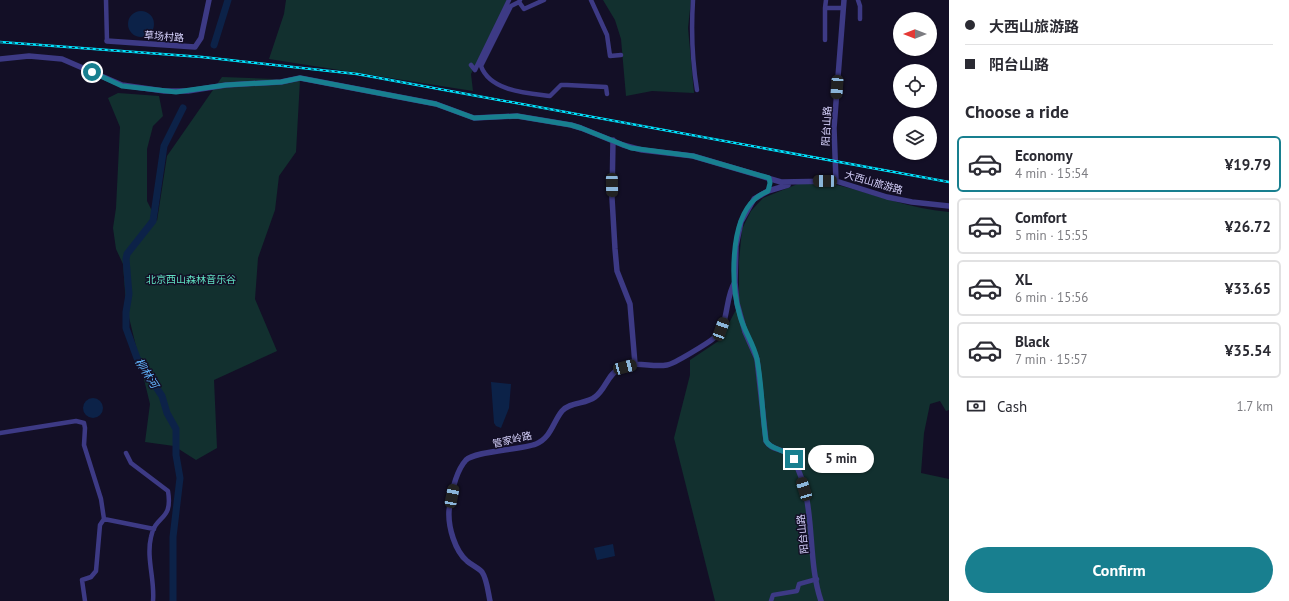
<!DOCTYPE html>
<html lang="en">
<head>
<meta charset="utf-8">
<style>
  :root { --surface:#fff; --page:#f2f2f3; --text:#2b2b33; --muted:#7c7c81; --line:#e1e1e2; --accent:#187f8f }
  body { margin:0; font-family:"PT Sans","Noto Sans SC",sans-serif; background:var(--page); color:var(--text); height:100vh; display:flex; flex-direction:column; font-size:15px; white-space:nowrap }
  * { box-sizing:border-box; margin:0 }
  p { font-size:13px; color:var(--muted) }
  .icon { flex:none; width:22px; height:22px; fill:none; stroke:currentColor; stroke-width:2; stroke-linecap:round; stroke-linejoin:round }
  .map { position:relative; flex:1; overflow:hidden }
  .drawer { display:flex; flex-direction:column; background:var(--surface); width:340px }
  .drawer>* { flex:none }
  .hud { display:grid; align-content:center; height:88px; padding:0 16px; background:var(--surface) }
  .needle { width:26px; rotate:270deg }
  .fabs { position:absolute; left:893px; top:12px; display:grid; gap:8px }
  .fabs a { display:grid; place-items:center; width:44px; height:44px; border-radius:50%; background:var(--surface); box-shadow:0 1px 3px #0004; font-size:20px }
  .end { position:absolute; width:18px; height:18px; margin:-9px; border:5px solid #187f8f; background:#fff; box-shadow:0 0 0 2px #fff }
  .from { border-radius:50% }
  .bubble { position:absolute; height:28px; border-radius:14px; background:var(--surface); box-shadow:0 1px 3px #0004; font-size:13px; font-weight:600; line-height:28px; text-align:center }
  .car { position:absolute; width:12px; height:24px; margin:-12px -6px; border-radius:5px; box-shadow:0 0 3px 1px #0007; background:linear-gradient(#222 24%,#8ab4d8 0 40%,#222 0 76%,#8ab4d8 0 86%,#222 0) }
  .hud b { display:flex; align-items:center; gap:14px; height:38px; font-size:15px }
  .hud b+b { border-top:1px solid var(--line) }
  .hud i { width:10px; height:10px; background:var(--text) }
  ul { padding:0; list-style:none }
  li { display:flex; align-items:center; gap:12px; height:56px; margin:0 8px 6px; padding:0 8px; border:2px solid var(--line); border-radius:6px }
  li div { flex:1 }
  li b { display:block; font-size:15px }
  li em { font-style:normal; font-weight:600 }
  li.on { border-color:var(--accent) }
  li>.icon { width:36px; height:36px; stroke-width:1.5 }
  h2 { padding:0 16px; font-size:18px; line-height:48px }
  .pay { display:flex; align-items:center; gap:10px; height:44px; padding:0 16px; font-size:15px }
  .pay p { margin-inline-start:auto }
  .action { display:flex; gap:8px; margin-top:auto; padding:8px 16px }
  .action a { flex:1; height:46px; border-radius:24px; background:var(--accent); color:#fff; font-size:16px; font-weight:600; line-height:46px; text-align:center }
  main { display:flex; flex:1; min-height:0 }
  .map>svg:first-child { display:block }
  .green { fill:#12302f }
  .water { fill:#0c2248 }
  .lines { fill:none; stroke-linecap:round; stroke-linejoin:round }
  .river { stroke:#0c2248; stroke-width:7 }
  .minor { stroke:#3d3a85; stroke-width:4.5 }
  .tertiary { stroke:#3d3a85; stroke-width:5.5 }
  .rail-casing { stroke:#00e5ff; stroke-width:2.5 }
  .rail { stroke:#130f26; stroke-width:1; stroke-dasharray:3; stroke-linecap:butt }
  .route { stroke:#187f8f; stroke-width:5 }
  .labels { text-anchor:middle; stroke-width:3; stroke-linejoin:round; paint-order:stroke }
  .street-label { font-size:10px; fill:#d9d4ff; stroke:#130f26 }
  .park-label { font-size:10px; fill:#5fe0c0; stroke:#130f26 }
  .water-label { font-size:11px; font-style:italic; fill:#62b6ff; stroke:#130f26 }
</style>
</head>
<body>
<main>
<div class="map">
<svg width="949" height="601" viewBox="0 0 949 601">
  <rect width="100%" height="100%" fill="#130f26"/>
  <!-- green -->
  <path class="green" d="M 286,0 L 507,0 L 471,74 L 473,91 L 269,59 L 284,14 Z
    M 603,0 L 691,0 L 688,28 L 694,93 L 652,91 L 626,96 L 621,39 L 615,20 Z
    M 222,77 L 300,80 L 296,152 L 279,176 L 275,210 L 258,258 L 255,299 L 277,351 L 214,380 L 217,448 L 196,460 L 174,446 L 145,442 L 150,404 L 126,305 L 123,264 L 116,249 L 113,228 L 116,208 L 120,127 L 108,98 L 118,93 L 159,96 L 163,116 L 153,126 L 147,149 L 147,201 L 157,221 L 167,156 Z
    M 800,183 C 812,184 826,183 837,185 C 875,194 910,209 949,212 L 949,410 L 946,411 L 940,401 L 930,404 L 924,433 L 921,473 L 949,479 L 949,601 L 715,601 L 674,438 L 690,375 L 690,360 L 720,340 L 739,304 L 739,261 L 742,229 L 751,211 L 763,198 Z"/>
  <!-- water -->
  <path class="water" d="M128 24a13 13 0 1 1 26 0a13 13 0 1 1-26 0Z
    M 491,382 L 511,384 L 509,408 L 501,428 L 496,426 L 494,423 Z
    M83 408a10 10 0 1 1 20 0a10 10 0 1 1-20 0Z
    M 613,544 L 615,556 L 597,560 L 594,548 Z"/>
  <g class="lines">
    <!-- river -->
    <path class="river" d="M 214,45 L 228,0
      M 173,601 L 173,537 L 180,478 L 176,455 L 176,429 L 167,413 L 162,396 L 137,358 L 126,328 L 126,312 L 129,294 L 126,259 L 127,254 L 153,221 L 164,146 L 183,108"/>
    <!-- minor -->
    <path class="minor" d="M 106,0 L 107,41
      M 520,0 L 519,2 L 524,9 L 544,0
      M 591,0 L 607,35 L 610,56 L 621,55
      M 693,0 C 691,31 692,59 697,90
      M 858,0 L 860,6 L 860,19
      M 519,2 L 511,6 L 481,66 C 490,91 526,93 550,96 L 561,85 L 567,85 L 606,87 L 607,94
      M 825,8 L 826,0
      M 825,40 L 825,8 L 843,8
      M 471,65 L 475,70 L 509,0
      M 0,433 L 76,421 L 84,423 L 85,428 L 84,445 L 101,499 L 104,519 L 100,525 L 96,571 L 91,577 L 82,580 L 85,601
      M 126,453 L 131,463 L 168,491 C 173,522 156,513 151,537 C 146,558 155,580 153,601
      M 104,519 L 154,529
      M 771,601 L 773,595 L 797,591 L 799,584 L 817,579"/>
    <!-- tertiary -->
    <path class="tertiary" d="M 107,41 L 195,47 L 201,38 L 209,0
      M 0,59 L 29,56 L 62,59 L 122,85 L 164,91 L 188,91 L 226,85 L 281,82 L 300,78 L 436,104 L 474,118 L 517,116 L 571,125 L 581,128 L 623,145 L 642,150 L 693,156 L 781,182 L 836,181 L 887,197 L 912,202 L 949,206
      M 613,140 L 612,198 L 615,249 L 617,271 L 630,304 L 635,364
      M 836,181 L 834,128 L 844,0
      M 788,185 L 768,191 L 754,199 L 741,222 L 736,246 L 735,282 L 737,303 L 745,332 L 757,359 L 766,441 C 772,452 787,447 794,461 C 817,502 806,557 821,601
      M 490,601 C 488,592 487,579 482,572 C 478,567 471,565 467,561 C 455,551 448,527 449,511 C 451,495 455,472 466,460 C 475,451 520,450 536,444 C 551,438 553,422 562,411 C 570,402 586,404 595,397 C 606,389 607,375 620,368 C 636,360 651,368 667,365 C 674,364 708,343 714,338 C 730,324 724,299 735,282"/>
    <defs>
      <path id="rail" d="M 0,42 L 202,57 L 357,74 L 949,182"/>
    </defs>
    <!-- rail casing -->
    <use href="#rail" class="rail-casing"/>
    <!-- rail -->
    <use href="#rail" class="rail"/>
  </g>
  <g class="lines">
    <!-- route -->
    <path class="route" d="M 92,72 L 122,86 L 176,92 L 226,85 L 281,82 L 300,78 L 436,104 L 474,118 L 517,116 L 571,125 L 581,128 L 631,148 L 693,156 L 769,178 L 770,183 L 768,191 C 764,193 759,195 755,199 C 729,222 731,286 740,316 C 744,331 754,344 757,359 C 762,385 762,414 766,441 C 771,450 784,448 794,459"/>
  </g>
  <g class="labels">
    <!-- street labels -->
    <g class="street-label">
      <text transform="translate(164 36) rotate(4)" y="4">草场村路</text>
      <text transform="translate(826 126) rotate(-87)" y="4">阳台山路</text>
      <text transform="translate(874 182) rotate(16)" y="4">大西山旅游路</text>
      <text transform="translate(512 439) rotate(-13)" y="4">管家岭路</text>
      <text transform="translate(802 534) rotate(-96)" y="4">阳台山路</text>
    </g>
    <!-- park labels -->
    <g class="park-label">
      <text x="191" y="283">北京西山森林音乐谷</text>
    </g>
    <!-- water labels -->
    <g class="water-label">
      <text transform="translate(147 373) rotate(58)" y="4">柳林河</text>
    </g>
  </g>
</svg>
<div class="fabs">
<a><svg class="needle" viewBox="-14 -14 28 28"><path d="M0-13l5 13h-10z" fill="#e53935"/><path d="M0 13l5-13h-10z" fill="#7c7c81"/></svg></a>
<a><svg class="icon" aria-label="locate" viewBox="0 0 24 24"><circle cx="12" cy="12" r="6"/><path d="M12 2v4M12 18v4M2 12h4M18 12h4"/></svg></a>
<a><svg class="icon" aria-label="layers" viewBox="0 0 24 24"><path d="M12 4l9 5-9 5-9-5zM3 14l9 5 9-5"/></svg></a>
</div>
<i class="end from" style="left:92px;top:72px"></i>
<i class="end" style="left:794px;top:459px"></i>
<div class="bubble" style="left:808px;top:445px;width:66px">5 min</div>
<i class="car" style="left:837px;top:87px;rotate:184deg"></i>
<i class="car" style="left:825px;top:181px;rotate:271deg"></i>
<i class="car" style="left:612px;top:185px;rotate:179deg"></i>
<i class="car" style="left:721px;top:329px;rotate:20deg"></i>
<i class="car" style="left:625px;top:367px;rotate:75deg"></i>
<i class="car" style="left:804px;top:489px;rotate:343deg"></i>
<i class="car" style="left:452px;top:496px;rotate:11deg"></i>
</div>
<section class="drawer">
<div class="hud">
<b><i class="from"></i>大西山旅游路</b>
<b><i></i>阳台山路</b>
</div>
<h2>Choose a ride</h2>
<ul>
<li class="on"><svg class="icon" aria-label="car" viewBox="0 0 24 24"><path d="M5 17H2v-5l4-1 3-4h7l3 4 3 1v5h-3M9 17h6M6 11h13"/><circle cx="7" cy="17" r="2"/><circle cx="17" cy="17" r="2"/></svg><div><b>Economy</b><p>4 min · 15:54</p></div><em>¥19.79</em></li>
<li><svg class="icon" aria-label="car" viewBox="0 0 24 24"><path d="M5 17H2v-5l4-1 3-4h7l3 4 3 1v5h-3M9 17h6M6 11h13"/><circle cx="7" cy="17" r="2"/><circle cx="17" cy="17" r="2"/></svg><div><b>Comfort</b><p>5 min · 15:55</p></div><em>¥26.72</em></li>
<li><svg class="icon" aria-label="car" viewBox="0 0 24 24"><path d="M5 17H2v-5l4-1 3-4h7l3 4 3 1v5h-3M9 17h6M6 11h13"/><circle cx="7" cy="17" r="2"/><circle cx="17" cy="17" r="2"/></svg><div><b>XL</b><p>6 min · 15:56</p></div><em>¥33.65</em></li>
<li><svg class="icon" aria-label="car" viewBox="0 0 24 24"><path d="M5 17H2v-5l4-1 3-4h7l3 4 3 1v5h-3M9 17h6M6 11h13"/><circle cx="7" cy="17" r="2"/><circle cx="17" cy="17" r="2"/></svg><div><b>Black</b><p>7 min · 15:57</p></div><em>¥35.54</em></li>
</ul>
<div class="pay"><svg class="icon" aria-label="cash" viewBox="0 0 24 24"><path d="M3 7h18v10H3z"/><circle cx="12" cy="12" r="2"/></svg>Cash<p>1.7 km</p></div>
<div class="action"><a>Confirm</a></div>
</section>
</main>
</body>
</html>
